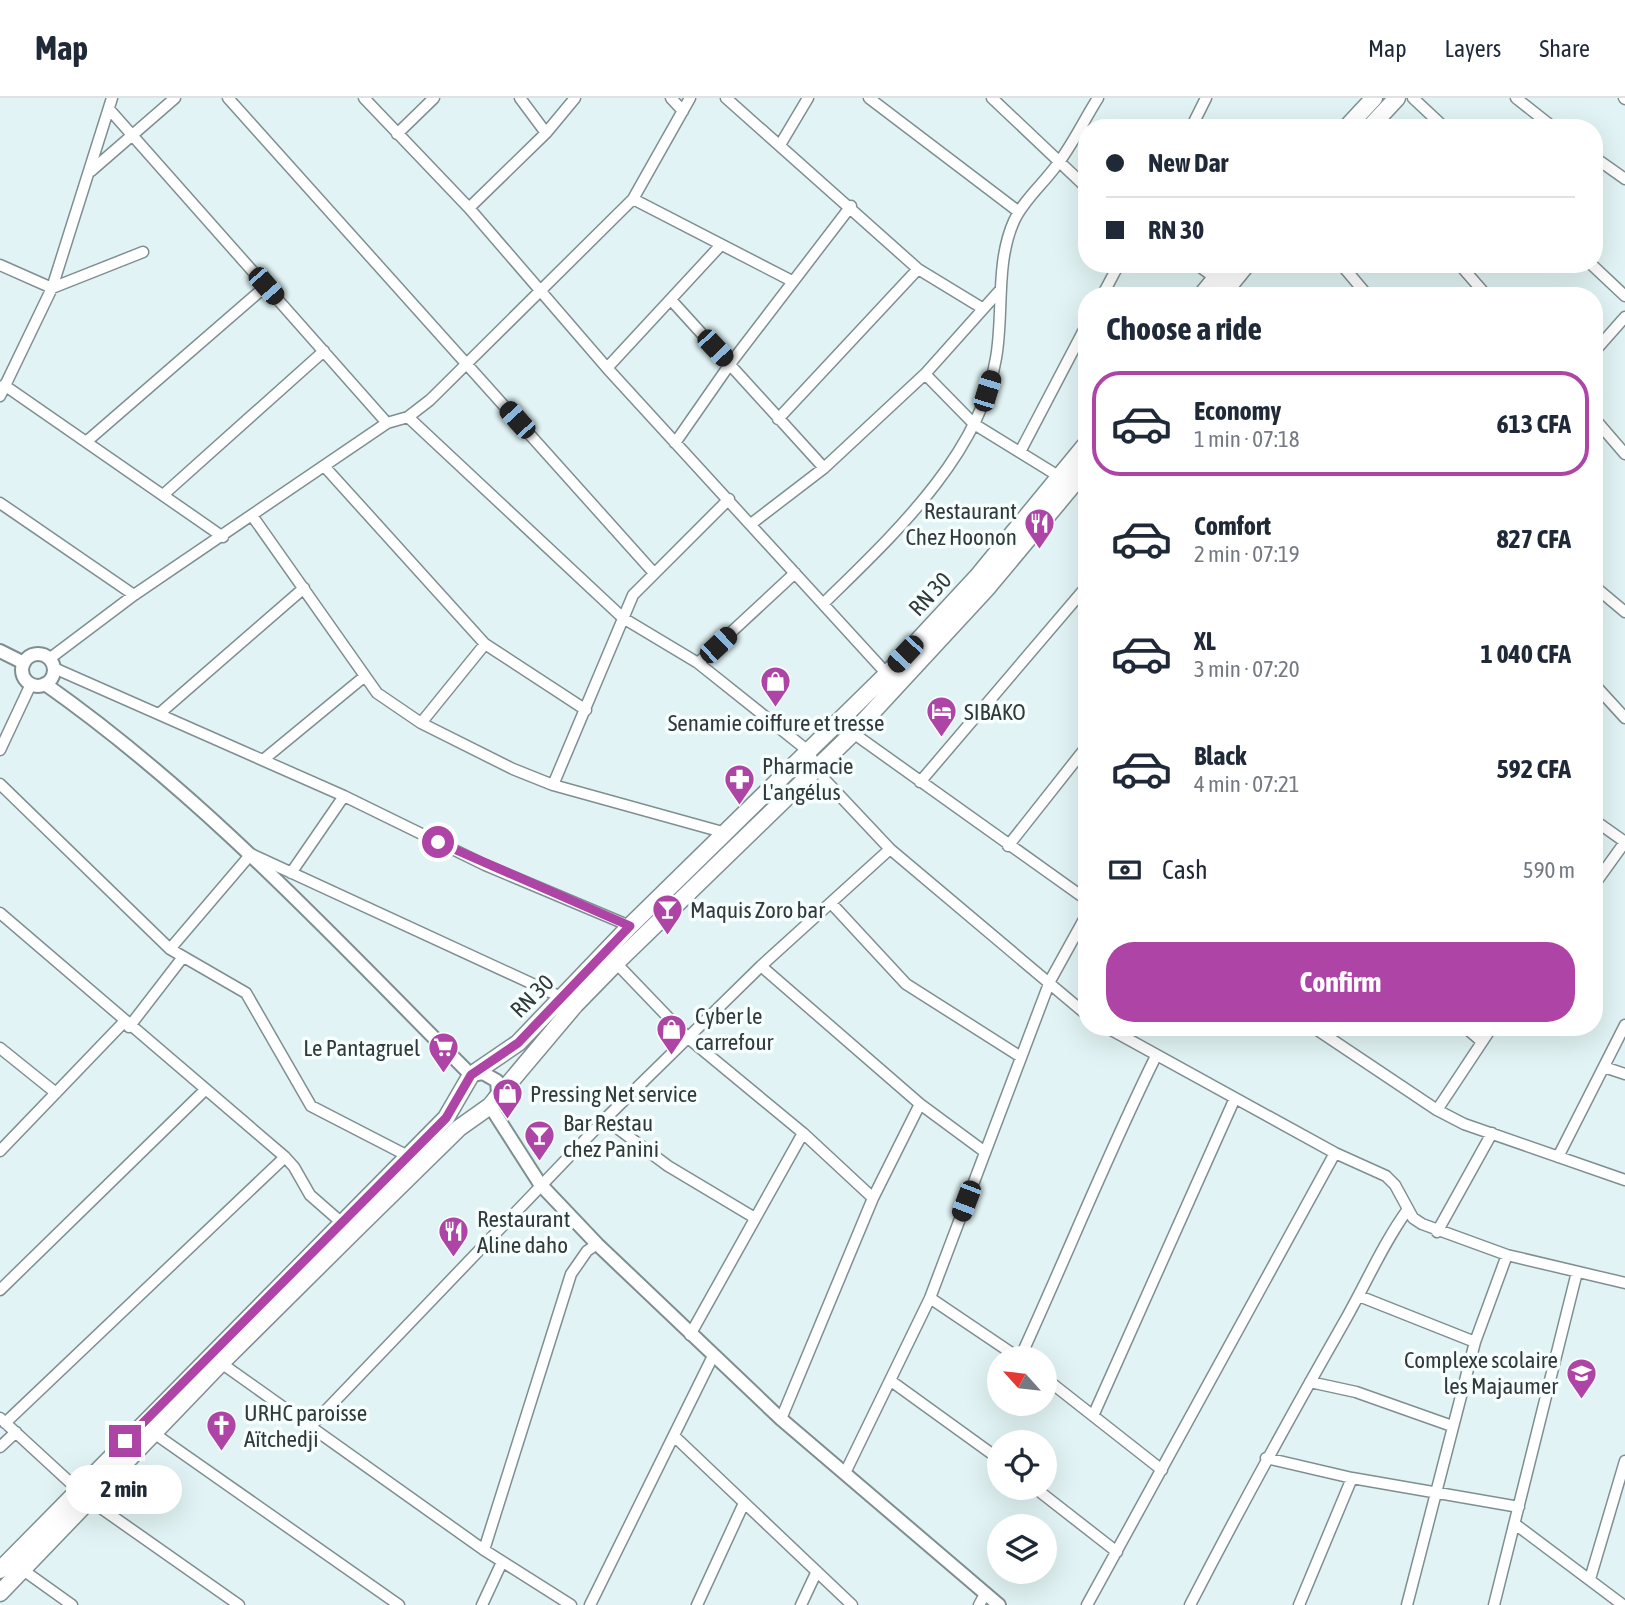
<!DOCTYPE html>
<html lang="en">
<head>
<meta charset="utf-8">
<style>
  :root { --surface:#fff; --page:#f2f2f3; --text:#1f2937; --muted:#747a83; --line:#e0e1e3; --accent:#ad44a6 }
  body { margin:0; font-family:"Asap Condensed",sans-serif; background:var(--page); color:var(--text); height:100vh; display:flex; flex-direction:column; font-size:26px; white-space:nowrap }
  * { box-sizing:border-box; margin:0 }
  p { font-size:23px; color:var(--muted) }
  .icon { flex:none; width:38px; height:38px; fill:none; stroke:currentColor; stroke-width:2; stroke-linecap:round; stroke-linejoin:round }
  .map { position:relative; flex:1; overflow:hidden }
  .panel { position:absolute; left:1078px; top:189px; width:525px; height:749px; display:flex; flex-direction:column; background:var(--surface); border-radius:28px; box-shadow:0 7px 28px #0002 }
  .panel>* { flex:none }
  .hud { position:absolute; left:1078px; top:21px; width:525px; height:154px; border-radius:28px; box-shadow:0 7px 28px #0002; display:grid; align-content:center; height:154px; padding:0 28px; background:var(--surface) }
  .needle { width:46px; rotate:297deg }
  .fabs { position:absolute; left:987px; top:1248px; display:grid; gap:14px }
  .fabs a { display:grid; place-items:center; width:70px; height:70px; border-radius:50%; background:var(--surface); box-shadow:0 7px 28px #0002; font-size:35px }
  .end { position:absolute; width:32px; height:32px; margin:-16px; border:9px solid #ad44a6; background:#fff; box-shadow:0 0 0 4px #fff }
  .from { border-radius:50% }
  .bubble { position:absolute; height:49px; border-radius:24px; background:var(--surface); box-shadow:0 7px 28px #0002; font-size:23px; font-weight:700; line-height:49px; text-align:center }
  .car { position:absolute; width:21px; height:42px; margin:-21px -10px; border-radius:9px; box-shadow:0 0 5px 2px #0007; background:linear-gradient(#222 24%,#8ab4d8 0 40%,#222 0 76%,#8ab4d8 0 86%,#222 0) }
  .hud b { display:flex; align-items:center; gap:24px; height:66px; font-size:26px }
  .hud b+b { border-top:2px solid var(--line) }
  .hud i { width:18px; height:18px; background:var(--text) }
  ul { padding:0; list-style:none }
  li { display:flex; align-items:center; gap:21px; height:105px; margin:0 14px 10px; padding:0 14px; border:4px solid transparent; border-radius:28px }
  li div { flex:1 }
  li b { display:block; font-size:26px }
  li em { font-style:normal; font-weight:700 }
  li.active { border-color:var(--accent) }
  li>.icon { width:63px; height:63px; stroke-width:1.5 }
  h2 { padding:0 28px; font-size:32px; line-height:84px }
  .pay { display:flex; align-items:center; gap:18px; height:77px; padding:0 28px; font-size:26px }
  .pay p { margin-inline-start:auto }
  .primary-button { display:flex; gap:14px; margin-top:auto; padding:14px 28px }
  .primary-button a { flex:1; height:80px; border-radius:28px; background:var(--accent); color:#fff; font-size:28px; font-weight:700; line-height:80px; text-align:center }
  header { display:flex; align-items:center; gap:42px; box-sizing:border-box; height:98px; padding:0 35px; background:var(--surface); border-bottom:2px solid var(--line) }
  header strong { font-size:33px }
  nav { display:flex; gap:38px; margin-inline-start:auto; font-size:24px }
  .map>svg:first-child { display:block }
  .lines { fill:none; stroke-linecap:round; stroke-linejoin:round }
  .minor-casing { stroke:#7f8f91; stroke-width:13 }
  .tertiary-casing { stroke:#7f8f91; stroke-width:16 }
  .primary-casing { stroke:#7f8f91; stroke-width:19 }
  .minor { stroke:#fff; stroke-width:10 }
  .tertiary { stroke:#fff; stroke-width:12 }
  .primary { stroke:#fff; stroke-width:16 }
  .route { stroke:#ad44a6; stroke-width:9 }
  .labels { text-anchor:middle; stroke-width:7; stroke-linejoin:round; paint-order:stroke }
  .poi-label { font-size:23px; fill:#32393a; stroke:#f6fefe; text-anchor:start }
  .street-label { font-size:23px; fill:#32393a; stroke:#f6fefe }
</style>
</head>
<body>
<header>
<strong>Map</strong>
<nav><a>Map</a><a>Layers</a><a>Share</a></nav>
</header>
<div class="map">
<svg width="1625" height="1507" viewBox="0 0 1625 1507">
  <rect width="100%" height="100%" fill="#e1f3f4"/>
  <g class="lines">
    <defs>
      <path id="minor" d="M 228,0 L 653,474
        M 364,0 L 469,110 L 607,270 L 887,576
        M 520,0 L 546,35
        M 671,0 L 683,13
        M 726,0 L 918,171 L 982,210
        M 869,0 L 1019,114
        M 992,0 L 1087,90
        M 1413,0 L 1445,30
        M 1516,0 L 1554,30
        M 1624,0 L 1625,1
        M 109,11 L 387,325
        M 1191,30 L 1206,0
        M 397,36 L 434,0
        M 780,47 L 808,0
        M 1594,59 L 1625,81
        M 91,73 L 175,0
        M 633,101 L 792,183
        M 469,110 L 546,35 L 575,0
        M 1196,166 L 1240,198
        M 1341,166 L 1368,198
        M 1459,166 L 1487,198
        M 1591,166 L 1625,198
        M 0,167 L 52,190 L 143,154
        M 1102,198 L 1119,166
        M 672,203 L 824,370
        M 1594,254 L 1625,219
        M 607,270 L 720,148
        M 925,276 L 974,326 L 1060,379
        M 4,287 L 223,439
        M 0,298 L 52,190 L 112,0
        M 408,319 L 623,520 L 698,565 L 807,652 L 825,682 L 890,751 L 1087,917
        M 1594,320 L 1625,356
        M 778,321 L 918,171
        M 86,344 L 266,188
        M 675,345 L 730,266 L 851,108
        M 1020,354 L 1087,226
        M 324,368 L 485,546 L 586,612
        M 163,397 L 324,253
        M 0,405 L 134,497
        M 253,419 L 377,595 L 421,625 L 513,671 L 553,687 L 726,735
        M 751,426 L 824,370 L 925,276 L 1001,191
        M 1594,488 L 1625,514
        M 824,505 C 891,439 980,358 996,260 C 1004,216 995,165 1014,123 C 1023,103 1043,86 1056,68 C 1072,48 1084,22 1098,0
        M 49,561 L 134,497 L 387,325 L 408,319 L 430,302 L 633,101 L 690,0
        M 698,565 L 795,475
        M 54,570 L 344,698 L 485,767 L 630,828
        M 1594,586 L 1625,620
        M 159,616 L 304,490
        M 421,625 L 485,546
        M 853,635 L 1087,802
        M 0,652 L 31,586
        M 263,662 L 365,578
        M 920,684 L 1087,488
        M 0,686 L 170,851 L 246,895 L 311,1008 L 408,1058
        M 553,687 L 633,497 L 729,401
        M 1594,722 L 1625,744
        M 1008,748 L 1087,648
        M 291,775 L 344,698
        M 1594,787 L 1625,744
        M 831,805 L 906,886 L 1021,959
        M 0,815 L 285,1059 L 294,1069 L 310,1097 L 342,1125
        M 170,851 L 251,756 L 563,900
        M 616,865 L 688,940 L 803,1035 L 873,1100
        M 761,868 L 920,1006 L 985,1054
        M 129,929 L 183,859
        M 1106,929 L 1335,1055 L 1386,1078 L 1395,1087 L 1413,1120 L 1422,1126 L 1507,1157 L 1625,1185
        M 1313,929 L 1437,1012 L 1464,1026 L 1625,1082
        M 1465,929 L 1481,943
        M 0,950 L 56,995
        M 1604,969 L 1625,976
        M 1437,1012 L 1492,929
        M 605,1021 L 668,1068 L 755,1120
        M 0,1053 L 124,924
        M 1558,1059 L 1625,927
        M 1437,1134 L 1492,1035
        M 0,1192 L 205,992
        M 1359,1198 L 1475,1244
        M 930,1200 L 1019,1260
        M 690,1237 L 803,1035
        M 1020,1260 C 1066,1160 1107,1057 1156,958
        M 221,1265 L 484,1452 L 571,1507
        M 1045,1280 L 1162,1372
        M 891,1283 L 999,1361
        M 1310,1284 L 1356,1294 L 1452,1328
        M 1093,1318 L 1235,1000
        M 0,1320 L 88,1401 L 239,1507
        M 781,1321 L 873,1100 L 920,1006
        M 5,1325 L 285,1059
        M 310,1329 L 605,1021 L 761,868 L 890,751
        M 155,1336 L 399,1507
        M 674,1338 L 852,1507
        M 0,1349 L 16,1334
        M 1266,1360 L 1352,1380 L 1519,1409
        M 845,1375 L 930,1200 L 1050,883 L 1087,816
        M 1035,1390 L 1117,1454
        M 1515,1426 L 1623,1507
        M 484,1452 L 571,1176 L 587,1153 L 597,1146
        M 23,1472 L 72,1507
        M 1590,1481 L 1625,1363
        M 482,1507 L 502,1464
        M 590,1507 L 713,1258
        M 697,1507 L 744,1405
        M 801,1507 L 816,1475
        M 979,1507 L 985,1496
        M 1087,1507 L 1335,1055
        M 1190,1507 C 1239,1412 1290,1319 1343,1226 C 1365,1188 1382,1147 1408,1111
        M 1299,1507 L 1352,1380
        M 1407,1507 L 1475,1244 L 1507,1157
        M 1494,1507 L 1577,1174"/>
      <path id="tertiary" d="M 0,553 L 24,565
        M22 572a16 16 0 1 1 32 0a16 16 0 1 1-32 0Z
        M 45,586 C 203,697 335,841 471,977 L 483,975 L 497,983 L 498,995 L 490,1008 L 540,1086 L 597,1146 L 781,1321 L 999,1507"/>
      <path id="primary" d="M 1346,30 L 1374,0
        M 1369,30 L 1397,0
        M 1201,198 L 1227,166
        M 1221,198 L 1247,166
        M 0,1472 L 446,1020 L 471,977 L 518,945 L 630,828 L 887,576 L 977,479 L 1087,345
        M 0,1495 L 221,1265 L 353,1134 L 459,1030 L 490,1008 L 575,907 L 616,865 L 853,635 L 988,489 L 1087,370"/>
    </defs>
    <!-- minor casing -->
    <use href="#minor" class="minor-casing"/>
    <!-- tertiary casing -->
    <use href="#tertiary" class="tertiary-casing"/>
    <!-- primary casing -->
    <use href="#primary" class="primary-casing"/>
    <!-- minor -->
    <use href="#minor" class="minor"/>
    <!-- tertiary -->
    <use href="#tertiary" class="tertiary"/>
    <!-- primary -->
    <use href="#primary" class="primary"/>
  </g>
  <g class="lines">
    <!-- route -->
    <path class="route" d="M 125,1343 L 446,1020 L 471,977 L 518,945 L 630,828 L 438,744"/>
  </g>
  <!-- icons -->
  <defs>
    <symbol id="restaurant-pin" viewBox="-11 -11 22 30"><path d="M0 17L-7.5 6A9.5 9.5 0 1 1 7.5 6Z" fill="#ad44a6" stroke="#f6fefe"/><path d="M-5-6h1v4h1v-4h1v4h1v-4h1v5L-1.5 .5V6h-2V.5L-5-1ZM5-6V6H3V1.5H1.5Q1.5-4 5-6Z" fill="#fff"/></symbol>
    <symbol id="shop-pin" viewBox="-11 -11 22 30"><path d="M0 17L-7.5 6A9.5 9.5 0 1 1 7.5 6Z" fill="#ad44a6" stroke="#f6fefe"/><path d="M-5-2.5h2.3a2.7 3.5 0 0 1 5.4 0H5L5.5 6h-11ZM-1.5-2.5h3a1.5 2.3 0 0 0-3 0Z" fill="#fff"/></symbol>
    <symbol id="hotel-pin" viewBox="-11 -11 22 30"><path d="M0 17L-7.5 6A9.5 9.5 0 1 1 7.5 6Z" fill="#ad44a6" stroke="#f6fefe"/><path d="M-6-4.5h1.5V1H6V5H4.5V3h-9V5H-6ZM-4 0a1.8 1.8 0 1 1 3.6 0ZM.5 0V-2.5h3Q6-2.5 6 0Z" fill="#fff"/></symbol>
    <symbol id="pharmacy-pin" viewBox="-11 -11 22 30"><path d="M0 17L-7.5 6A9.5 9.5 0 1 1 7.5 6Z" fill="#ad44a6" stroke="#f6fefe"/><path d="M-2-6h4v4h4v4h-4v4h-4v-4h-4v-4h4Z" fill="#fff"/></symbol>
    <symbol id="bar-pin" viewBox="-11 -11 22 30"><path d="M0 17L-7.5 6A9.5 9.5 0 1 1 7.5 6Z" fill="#ad44a6" stroke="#f6fefe"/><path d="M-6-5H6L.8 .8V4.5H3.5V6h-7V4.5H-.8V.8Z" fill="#fff"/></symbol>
    <symbol id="supermarket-pin" viewBox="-11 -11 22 30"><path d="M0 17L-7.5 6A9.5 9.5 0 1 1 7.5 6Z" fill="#ad44a6" stroke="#f6fefe"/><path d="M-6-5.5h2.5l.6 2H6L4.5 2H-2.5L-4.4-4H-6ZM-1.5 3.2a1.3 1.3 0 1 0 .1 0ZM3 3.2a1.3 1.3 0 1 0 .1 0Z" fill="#fff"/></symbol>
    <symbol id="school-pin" viewBox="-11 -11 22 30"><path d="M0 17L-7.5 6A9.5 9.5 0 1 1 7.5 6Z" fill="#ad44a6" stroke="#f6fefe"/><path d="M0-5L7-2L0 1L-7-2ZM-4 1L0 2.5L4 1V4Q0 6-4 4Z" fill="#fff"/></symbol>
    <symbol id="church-pin" viewBox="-11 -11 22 30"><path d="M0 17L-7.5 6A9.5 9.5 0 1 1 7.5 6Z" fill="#ad44a6" stroke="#f6fefe"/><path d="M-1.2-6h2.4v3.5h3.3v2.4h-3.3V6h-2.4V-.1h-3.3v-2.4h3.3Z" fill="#fff"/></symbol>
  </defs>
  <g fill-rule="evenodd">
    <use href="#restaurant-pin" x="1022" y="408" width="35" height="47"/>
    <use href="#shop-pin" x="758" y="566" width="35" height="47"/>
    <use href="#hotel-pin" x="924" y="596" width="35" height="47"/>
    <use href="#pharmacy-pin" x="722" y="664" width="35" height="47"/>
    <use href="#bar-pin" x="650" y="794" width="35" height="47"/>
    <use href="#shop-pin" x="654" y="914" width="35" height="47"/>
    <use href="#supermarket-pin" x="426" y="932" width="35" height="47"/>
    <use href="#shop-pin" x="490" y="978" width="35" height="47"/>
    <use href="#bar-pin" x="522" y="1020" width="35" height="47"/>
    <use href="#restaurant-pin" x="436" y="1116" width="35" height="47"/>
    <use href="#school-pin" x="1564" y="1258" width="35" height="47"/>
    <use href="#church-pin" x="204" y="1310" width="35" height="47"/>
  </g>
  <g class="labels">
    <!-- poi labels -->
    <g class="poi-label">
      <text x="1017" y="421" text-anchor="end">Restaurant<tspan x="1017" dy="26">Chez Hoonon</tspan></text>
      <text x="964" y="622">SIBAKO</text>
      <text x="776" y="633" text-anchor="middle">Senamie coiffure et tresse</text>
      <text x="762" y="676">Pharmacie<tspan x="762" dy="26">L'angélus</tspan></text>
      <text x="690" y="820">Maquis Zoro bar</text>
      <text x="695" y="926">Cyber le<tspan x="695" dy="26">carrefour</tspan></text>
      <text x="420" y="958" text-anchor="end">Le Pantagruel</text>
      <text x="530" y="1004">Pressing Net service</text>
      <text x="563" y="1033">Bar Restau<tspan x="563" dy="26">chez Panini</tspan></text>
      <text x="477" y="1129">Restaurant<tspan x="477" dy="26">Aline daho</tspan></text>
      <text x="1558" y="1270" text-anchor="end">Complexe scolaire<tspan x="1558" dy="26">les Majaumer</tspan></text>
      <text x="244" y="1323">URHC paroisse<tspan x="244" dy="26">Aïtchedji</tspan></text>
    </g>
    <!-- street labels -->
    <g class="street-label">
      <text transform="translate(930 496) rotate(-47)" y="8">RN 30</text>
      <text transform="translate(532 898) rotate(-45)" y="8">RN 30</text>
    </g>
  </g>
</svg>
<div class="fabs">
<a><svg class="needle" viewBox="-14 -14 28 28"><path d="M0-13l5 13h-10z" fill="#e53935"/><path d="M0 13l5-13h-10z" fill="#747a83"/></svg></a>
<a><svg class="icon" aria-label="locate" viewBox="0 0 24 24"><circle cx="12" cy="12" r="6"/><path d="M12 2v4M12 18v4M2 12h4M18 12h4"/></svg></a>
<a><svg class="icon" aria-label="layers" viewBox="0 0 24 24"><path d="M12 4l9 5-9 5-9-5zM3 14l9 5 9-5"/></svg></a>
</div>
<i class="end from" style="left:438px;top:744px"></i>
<i class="end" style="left:125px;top:1343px"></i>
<div class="bubble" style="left:66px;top:1367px;width:116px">2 min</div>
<i class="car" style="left:266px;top:188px;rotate:139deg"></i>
<i class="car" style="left:715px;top:250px;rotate:137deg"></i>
<i class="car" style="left:987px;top:293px;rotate:17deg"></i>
<i class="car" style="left:517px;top:322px;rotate:318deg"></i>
<i class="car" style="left:718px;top:547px;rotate:47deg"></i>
<i class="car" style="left:905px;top:556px;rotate:223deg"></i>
<i class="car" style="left:966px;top:1103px;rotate:201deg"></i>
<div class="hud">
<b><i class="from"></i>New Dar</b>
<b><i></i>RN 30</b>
</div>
<section class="panel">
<h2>Choose a ride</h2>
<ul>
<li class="active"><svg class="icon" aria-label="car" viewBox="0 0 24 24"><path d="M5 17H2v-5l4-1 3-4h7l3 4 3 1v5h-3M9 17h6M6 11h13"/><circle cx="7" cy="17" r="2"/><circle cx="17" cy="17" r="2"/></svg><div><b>Economy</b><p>1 min · 07:18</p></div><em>613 CFA</em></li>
<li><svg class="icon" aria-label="car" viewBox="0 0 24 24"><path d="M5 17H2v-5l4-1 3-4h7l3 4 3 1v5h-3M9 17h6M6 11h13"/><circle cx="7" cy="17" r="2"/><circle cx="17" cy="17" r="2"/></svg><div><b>Comfort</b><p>2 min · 07:19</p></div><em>827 CFA</em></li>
<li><svg class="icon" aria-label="car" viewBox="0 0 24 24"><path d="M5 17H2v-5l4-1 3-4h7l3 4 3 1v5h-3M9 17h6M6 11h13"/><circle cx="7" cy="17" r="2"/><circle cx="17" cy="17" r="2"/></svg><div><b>XL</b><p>3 min · 07:20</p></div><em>1 040 CFA</em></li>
<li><svg class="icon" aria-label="car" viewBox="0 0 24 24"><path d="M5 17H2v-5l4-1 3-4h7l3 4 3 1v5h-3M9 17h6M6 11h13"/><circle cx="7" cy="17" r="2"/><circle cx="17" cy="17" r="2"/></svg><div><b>Black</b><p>4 min · 07:21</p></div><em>592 CFA</em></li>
</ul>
<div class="pay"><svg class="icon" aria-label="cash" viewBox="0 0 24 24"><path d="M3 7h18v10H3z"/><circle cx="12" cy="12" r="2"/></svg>Cash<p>590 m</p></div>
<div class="primary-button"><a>Confirm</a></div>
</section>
</div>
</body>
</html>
